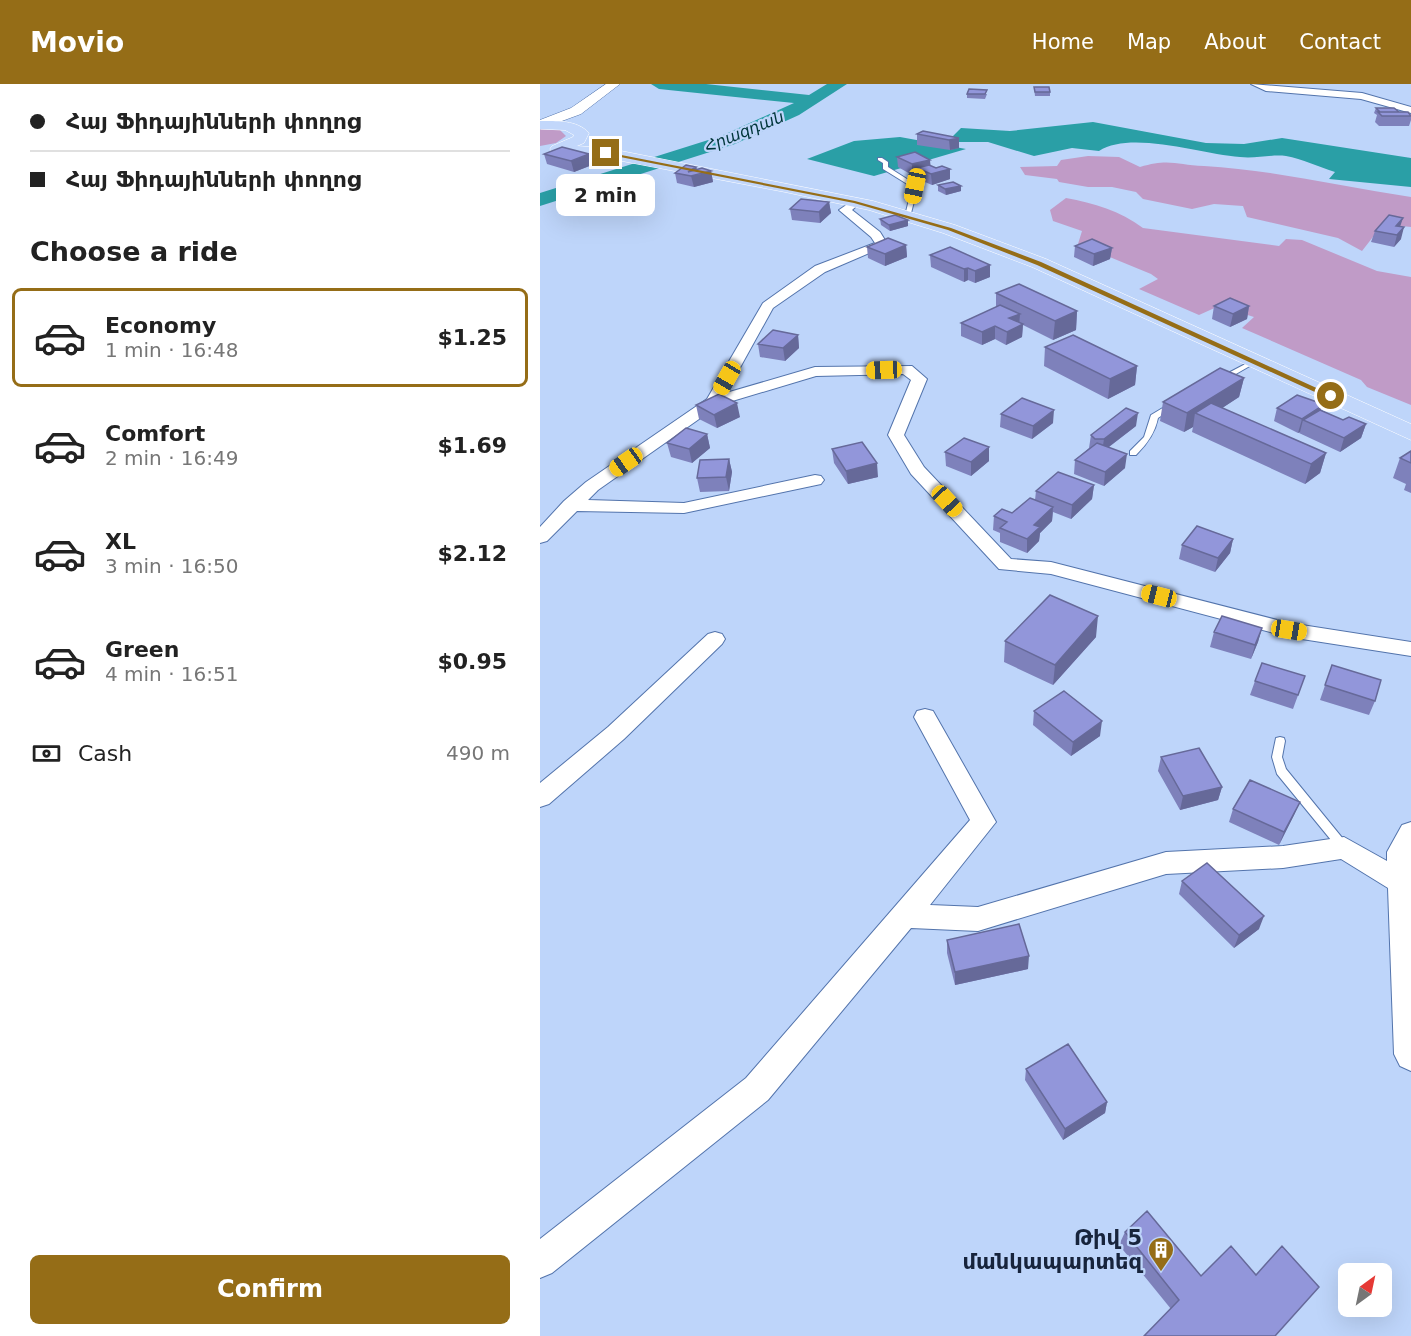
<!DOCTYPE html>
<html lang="en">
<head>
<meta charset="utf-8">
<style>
  :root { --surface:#fff; --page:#f2f2f2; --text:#222; --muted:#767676; --line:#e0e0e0; --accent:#956d17 }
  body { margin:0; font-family:"DejaVu Sans","Noto Sans Armenian",sans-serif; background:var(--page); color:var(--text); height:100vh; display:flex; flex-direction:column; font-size:22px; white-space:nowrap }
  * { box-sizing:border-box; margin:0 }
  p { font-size:20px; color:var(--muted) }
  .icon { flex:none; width:33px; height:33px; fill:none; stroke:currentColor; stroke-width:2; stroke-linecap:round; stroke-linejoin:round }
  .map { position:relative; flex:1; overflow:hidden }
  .drawer { display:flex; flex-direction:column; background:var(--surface); width:540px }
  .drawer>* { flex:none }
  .banner { display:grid; align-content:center; height:132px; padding:0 30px; background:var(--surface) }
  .needle { width:39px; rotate:33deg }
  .fabs { position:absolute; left:798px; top:1179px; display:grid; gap:12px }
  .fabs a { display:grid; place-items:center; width:54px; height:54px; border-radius:9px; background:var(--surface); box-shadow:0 6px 24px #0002; font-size:30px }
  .end { position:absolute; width:27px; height:27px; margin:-14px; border:8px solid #956d17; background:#fff; box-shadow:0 0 0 3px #fff }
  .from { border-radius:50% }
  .bubble { position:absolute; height:42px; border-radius:9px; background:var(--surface); box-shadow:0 6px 24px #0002; font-size:20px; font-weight:700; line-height:42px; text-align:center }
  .car { position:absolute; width:18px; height:36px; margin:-18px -9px; border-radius:8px; box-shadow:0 0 4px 2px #0007; background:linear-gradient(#f5c518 24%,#345 0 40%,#f5c518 0 76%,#345 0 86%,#f5c518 0) }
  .banner b { display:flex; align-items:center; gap:21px; height:57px; font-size:22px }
  .banner b+b { border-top:2px solid var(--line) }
  .banner i { width:15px; height:15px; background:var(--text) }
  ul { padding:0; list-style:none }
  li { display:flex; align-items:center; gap:18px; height:99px; margin:0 12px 9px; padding:0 18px; border:3px solid transparent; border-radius:9px }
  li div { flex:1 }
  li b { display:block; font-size:22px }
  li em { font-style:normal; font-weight:700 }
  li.selected { border-color:var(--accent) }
  li>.icon { width:54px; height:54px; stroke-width:1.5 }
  h2 { padding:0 30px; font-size:27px; line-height:72px }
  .pay { display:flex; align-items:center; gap:15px; height:66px; padding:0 30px; font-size:22px }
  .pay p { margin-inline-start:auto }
  .primary-button { display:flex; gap:12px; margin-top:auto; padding:12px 30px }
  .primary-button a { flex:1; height:69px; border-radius:9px; background:var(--accent); color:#fff; font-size:24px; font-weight:700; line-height:69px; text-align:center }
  header { display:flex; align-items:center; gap:36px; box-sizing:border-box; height:84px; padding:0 30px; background:var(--accent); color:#fff }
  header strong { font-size:28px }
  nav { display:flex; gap:33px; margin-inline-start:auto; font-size:21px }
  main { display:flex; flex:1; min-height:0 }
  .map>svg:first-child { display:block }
  .green { fill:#c09bc7 }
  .water { fill:#2a9fa6 }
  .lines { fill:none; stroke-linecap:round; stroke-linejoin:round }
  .river { fill:#2a9fa6; fill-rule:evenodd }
  .lane-casing { stroke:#5374ac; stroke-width:2 }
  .street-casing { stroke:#5374ac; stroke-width:2 }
  .secondary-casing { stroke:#5374ac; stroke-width:1 }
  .primary-casing { stroke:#fff; stroke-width:1 }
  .lane { fill:#fff; fill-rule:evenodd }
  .street { fill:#fff; fill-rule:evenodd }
  .secondary { fill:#fff; fill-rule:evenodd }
  .primary { fill:#c2d7fb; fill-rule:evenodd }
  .wall { fill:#7e81bb }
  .shaded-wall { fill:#666999 }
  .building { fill:#9296da; stroke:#666999; stroke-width:1.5 }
  .route { fill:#956d17 }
  .labels { text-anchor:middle; stroke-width:4.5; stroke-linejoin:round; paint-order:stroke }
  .far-water-label { font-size:16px; font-style:italic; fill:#00363a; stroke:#bed5fa }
  .near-poi-label { font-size:21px; font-weight:bold; fill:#17243c; stroke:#bed5fa; text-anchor:end }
</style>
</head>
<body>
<header>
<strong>Movio</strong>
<nav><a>Home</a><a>Map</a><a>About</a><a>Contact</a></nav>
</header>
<main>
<section class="drawer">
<div class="banner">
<b><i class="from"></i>Հայ Ֆիդայինների փողոց</b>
<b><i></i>Հայ Ֆիդայինների փողոց</b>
</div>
<h2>Choose a ride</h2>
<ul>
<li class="selected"><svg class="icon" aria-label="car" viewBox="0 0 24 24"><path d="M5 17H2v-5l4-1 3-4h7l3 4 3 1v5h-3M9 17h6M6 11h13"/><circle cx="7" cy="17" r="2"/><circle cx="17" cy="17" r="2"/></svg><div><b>Economy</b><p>1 min · 16:48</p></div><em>$1.25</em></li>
<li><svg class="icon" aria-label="car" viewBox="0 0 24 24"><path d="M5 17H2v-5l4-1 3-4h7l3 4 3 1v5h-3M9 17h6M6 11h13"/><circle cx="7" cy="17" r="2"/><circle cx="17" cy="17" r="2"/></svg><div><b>Comfort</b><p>2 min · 16:49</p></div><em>$1.69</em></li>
<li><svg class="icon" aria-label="car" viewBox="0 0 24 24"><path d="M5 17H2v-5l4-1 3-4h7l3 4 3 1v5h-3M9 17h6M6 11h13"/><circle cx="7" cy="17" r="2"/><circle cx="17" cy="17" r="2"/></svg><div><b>XL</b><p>3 min · 16:50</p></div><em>$2.12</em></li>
<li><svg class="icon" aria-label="car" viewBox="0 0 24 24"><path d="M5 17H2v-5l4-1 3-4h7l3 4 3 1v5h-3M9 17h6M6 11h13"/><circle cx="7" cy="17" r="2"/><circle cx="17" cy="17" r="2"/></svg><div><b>Green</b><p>4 min · 16:51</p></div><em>$0.95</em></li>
</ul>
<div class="pay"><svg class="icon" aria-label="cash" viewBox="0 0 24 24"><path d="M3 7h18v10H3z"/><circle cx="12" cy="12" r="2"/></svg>Cash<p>490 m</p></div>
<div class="primary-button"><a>Confirm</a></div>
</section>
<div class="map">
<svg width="871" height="1252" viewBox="0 0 871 1252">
  <rect width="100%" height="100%" fill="#bed5fa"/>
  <!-- green -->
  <path class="green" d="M 0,45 L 20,46 L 26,52 L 16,59 L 0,62 Z
    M 548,72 L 579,73 L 600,83 C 629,74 637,81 664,82 C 734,86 802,103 871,113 L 871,143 L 843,140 L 822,167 L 798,154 L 707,133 L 703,122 L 674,120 L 652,125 L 603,115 L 596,108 L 572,103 L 548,103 L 519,98 L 517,95 L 485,91 L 480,83 L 517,82 L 521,76 Z
    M 526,114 C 554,119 580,127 603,144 L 739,162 L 746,155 L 762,156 L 837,187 L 871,193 L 871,321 L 827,303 L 821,296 L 702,244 L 714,233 L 679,222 L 659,231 L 599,205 L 618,195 L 611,190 L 538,160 L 542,147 L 513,137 L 510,126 Z"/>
  <!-- water -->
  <path class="water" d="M 553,38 L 666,59 L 704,60 L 742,54 L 871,74 L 871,103 L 789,95 L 795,88 C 779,83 762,75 746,72 C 732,70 715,75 700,73 C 661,70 591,46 559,67 L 532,64 L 494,72 L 448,58 L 407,58 L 421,44 L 470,47 Z
    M 360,53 L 426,65 L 334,92 L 267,75 L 314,57 Z"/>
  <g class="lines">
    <!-- river -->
    <path class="river" d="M 111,0 L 166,0 L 269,11 L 287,0 L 307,0 L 259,31 L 195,60 L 0,122 L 0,109 L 181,52 L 254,19 L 119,5 Z"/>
    <defs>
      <path id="lane" d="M 338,74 L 342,74 L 348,78 L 348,83 L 378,102 L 370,133 L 365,132 L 372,103 L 343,85 L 343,79 L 338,76 Z
        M 713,276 L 716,278 L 715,279 L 682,298 L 675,296 Z
        M 631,319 L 638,321 L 618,334 C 615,349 607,360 596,371 L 590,371 L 590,367 L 604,353 L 611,331 Z
        M 740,653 L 744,654 L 745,657 L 742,673 L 746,685 L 808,761 L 810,764 L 808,767 L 804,769 L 800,767 L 737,690 L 732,673 L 736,654 Z"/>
      <path id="street" d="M 711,0 L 822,9 L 871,23 L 871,29 L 821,15 L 726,7 Z
        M 315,115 L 321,118 L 312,126 L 340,148 L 348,161 L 285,188 L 233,224 L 186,309 L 275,283 L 372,282 L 387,295 L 364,351 L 384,383 L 471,475 L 511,478 L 749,539 L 871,558 L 871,572 L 749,553 L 511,490 L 459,485 L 371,390 L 348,351 L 371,296 L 363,290 L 276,292 L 179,321 L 58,406 L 48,416 L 144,419 L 275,391 L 281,392 L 284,396 L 281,400 L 144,429 L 37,427 L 7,457 L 0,459 L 0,443 L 24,417 L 46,398 L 167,315 L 223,219 L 275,182 L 335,159 L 331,153 L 299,126 Z
        M 175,548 L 182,550 L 185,555 L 182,560 L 84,655 L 9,720 L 0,723 L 0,699 L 68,643 L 168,550 Z
        M 385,625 L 393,627 L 456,738 L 390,821 L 438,823 L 626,768 L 743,762 L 804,753 L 847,777 L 847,768 L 862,741 L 871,738 L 871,987 L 860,982 L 854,970 L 848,804 L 801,775 L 743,784 L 626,790 L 438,847 L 371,844 L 228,1016 L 12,1189 L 0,1194 L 0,1155 L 206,994 L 430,736 L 374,633 L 377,627 Z"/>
      <path id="secondary" d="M 66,0 L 80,0 L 41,30 L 0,45 L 0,36 L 31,24 Z"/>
      <path id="primary" d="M 0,37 C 17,37 37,36 49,49 L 44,59 L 37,62 L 66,64 L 333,117 L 415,141 L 506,175 L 871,340 L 871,356 L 492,183 L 403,149 L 329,126 L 245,108 L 66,74 L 12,68 L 10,65 L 12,62 L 33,53 L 34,51 L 25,46 L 0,45 Z"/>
    </defs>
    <!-- lane casing -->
    <use href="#lane" class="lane-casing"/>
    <!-- street casing -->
    <use href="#street" class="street-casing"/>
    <!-- secondary casing -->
    <use href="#secondary" class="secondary-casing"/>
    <!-- primary casing -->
    <use href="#primary" class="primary-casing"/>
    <!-- lane -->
    <use href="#lane" class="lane"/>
    <!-- street -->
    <use href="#street" class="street"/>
    <!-- secondary -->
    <use href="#secondary" class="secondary"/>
    <!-- primary -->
    <use href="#primary" class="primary"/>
  </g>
  <!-- wall -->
  <path class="wall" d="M 494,3 L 510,8 L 510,12 L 495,12 Z
    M 427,10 L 447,10 L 445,15 L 427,14 Z
    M 836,24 L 871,31 L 871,36 L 869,42 L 839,42 L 835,38 L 837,31 L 834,29 Z
    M 377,50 L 419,54 L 419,64 L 410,66 L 377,61 Z
    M 4,70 L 52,81 L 34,88 L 7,80 Z
    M 357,73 L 396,84 L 410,85 L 410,95 L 392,101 L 378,95 L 377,90 L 372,91 L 358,83 Z
    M 156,83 L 157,85 L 171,87 L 173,98 L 154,103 L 137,99 L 135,89 Z
    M 398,101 L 421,102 L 421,107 L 406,111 L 398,107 Z
    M 289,118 L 291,129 L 280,139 L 252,136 L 250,125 Z
    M 340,135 L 368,142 L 350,147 L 341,141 Z
    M 860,142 L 861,155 L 854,163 L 831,158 L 835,147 Z
    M 366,161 L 367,173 L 345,182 L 328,174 L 327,163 Z
    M 535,162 L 572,164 L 570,175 L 553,182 L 534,173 Z
    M 390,171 L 450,181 L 450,193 L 435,199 L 428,196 L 424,198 L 391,183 Z
    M 456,209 L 537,227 L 536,246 L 513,256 L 479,239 L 483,240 L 482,253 L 466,261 L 455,255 L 442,261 L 421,252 L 421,239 L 456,223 Z
    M 674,222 L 709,222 L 707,235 L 690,243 L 672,235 Z
    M 258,251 L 259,264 L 245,277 L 220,273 L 218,260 Z
    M 505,263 L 597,282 L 595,301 L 568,315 L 504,282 Z
    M 704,294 L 699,313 L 682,324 L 786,369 L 780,389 L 765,400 L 652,348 L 653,343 L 644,348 L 620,337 L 623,318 Z
    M 156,321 L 200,333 L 177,344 L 159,335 Z
    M 782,322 L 780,326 L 803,336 L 826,340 L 821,354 L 800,368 L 759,349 L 760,348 L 758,349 L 734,337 L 737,324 Z
    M 461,330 L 513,339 L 492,355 L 460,343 Z
    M 596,342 L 569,363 L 585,384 L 564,402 L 534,390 L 535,376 L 549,364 L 551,351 Z
    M 167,350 L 170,364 L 152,379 L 131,373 L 127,359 Z
    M 449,363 L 449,377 L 431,392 L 406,382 L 405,368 Z
    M 292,365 L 338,393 L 308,400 L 294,379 Z
    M 871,367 L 871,409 L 864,406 L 866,400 L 853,394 L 860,374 Z
    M 189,375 L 192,388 L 189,407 L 160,408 L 157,394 Z
    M 554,401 L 552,415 L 531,435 L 513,428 L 512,437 L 500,449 L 499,457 L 487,469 L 460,458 L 460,449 L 453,446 L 454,432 L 472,429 L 495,416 L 496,407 Z
    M 693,455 L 690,469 L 675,488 L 639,475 L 642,461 Z
    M 722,544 L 718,558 L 711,575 L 670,563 L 674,548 Z
    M 556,553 L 513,601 L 464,578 L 465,557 Z
    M 792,581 L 835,617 L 829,631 L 780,616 Z
    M 765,592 L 753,625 L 710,611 L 715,597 Z
    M 494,627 L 560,652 L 531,672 L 493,641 Z
    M 621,673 L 682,703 L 678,716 L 640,726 L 618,687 Z
    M 760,718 L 754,731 L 739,761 L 689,738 L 693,725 Z
    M 642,797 L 719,845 L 694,864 L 639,810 Z
    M 407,856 L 488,885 L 415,901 L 407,869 Z
    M 486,985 L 567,1018 L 565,1029 L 523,1056 L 485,996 Z
    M 585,1148 L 661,1192 L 631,1225 L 579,1161 Z"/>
  <!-- shaded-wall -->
  <path class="shaded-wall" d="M 419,54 L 419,64 L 410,66 L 409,56 Z
    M 49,70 L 52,81 L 34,88 L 31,77 Z
    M 390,76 L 391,87 L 377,84 L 377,90 L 372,91 L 372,80 Z
    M 156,83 L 158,91 L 171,87 L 173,98 L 154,103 L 151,92 L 148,88 Z
    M 410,85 L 410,95 L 392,101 L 391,90 Z
    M 421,102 L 421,107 L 406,111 L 405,105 Z
    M 289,118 L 291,129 L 280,139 L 279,128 Z
    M 863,134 L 859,146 L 856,142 Z
    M 368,136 L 368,142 L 350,147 L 349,141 Z
    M 864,143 L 861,155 L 854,163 L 857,151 Z
    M 366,161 L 367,173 L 345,182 L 345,170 Z
    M 572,164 L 570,175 L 553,182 L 554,170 Z
    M 450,181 L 450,193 L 435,199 L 435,187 Z
    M 428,184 L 428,196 L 424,198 L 424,185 Z
    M 709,222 L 707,235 L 690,243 L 693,230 Z
    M 537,227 L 536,246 L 513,256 L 515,237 Z
    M 480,230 L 479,242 L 483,240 L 482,253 L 466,261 L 467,248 L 469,234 Z
    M 455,242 L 455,255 L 442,261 L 442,248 Z
    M 258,251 L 259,264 L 245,277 L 243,264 Z
    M 597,282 L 595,301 L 568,315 L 570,295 Z
    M 704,294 L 699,313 L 667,334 L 655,329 L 653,343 L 644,348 L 647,329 Z
    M 197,319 L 200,333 L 177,344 L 174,331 Z
    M 782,322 L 778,336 L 763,336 L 760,348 L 758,349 L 762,335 Z
    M 514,326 L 513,339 L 492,355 L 493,342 Z
    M 598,329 L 596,342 L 562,368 L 564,355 Z
    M 826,340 L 821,354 L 800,368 L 804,354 Z
    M 167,350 L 170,364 L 152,379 L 149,365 Z
    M 449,363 L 449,377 L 431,392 L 431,378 Z
    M 786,369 L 780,389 L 765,400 L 771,380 Z
    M 587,370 L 585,384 L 564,402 L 565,388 Z
    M 189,375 L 192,388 L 189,407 L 186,393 Z
    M 337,379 L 338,393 L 308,400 L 306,387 Z
    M 554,401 L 552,415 L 531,435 L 532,421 Z
    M 513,423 L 512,437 L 500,449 L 499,457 L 487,469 L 487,455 L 494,441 Z
    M 693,455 L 690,469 L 675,488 L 678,474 Z
    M 558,532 L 556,553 L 513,601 L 515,581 Z
    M 722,544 L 718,558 L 711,575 L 715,561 Z
    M 562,637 L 560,652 L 531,672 L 533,658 Z
    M 682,703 L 678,716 L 640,726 L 643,712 Z
    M 760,718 L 754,731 L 739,761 L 744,748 Z
    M 724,832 L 719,845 L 694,864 L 699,851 Z
    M 489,872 L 488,885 L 415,901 L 415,888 Z
    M 567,1018 L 565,1029 L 523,1056 L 525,1045 Z"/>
  <!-- building -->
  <path class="building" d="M 494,3 L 509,3 L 510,8 L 495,8 Z
    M 429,5 L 447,6 L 445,10 L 427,10 Z
    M 836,24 L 854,24 L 859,28 L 840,28 Z
    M 838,28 L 868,28 L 871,32 L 842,32 Z
    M 383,47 L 419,54 L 409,56 L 377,50 Z
    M 22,63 L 49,70 L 31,77 L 4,70 Z
    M 375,68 L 390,76 L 372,80 L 357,73 Z
    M 146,81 L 156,83 L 148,88 L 162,84 L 171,87 L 151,92 L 135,89 Z
    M 389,81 L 396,84 L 402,82 L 410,85 L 391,90 L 377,84 Z
    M 413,98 L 421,102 L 405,105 L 398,101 Z
    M 261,115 L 289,118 L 279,128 L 250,125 Z
    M 355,131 L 368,136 L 349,141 L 340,135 Z
    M 849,131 L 863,134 L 856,142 L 864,143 L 857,151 L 835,147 Z
    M 348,154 L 366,161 L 345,170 L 327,163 Z
    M 552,155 L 572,164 L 554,170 L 535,162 Z
    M 410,163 L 450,181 L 435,187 L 428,184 L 424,185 L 390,171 Z
    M 479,200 L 537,227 L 515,237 L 456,209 Z
    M 690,214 L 709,222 L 693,230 L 674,222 Z
    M 460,221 L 480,230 L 469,234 L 483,240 L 467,248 L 455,242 L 442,248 L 421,239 Z
    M 233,246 L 258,251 L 243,264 L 218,260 Z
    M 533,251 L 597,282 L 570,295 L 505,263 Z
    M 680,284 L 704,294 L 647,329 L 623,318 Z
    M 179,310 L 197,319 L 174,331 L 156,321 Z
    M 757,311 L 777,318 L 782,322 L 762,335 L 737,324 Z
    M 482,314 L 514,326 L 493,342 L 461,330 Z
    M 671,319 L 786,369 L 771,380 L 655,329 Z
    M 586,324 L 598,329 L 564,355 L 555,355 L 551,351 Z
    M 780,326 L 803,336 L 809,333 L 826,340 L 804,354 L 763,336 Z
    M 146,344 L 167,350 L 149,365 L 127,359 Z
    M 424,354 L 449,363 L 431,378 L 405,368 Z
    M 322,358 L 337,379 L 306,387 L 292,365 Z
    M 557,359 L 587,370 L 565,388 L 535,376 Z
    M 871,367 L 871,379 L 860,374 Z
    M 189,375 L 186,393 L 157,394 L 160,376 Z
    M 518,388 L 554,401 L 532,421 L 496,407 Z
    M 490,414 L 513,423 L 494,441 L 500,443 L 487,455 L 460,444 L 467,438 L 454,432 L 462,425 L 472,429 Z
    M 657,442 L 693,455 L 678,474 L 642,461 Z
    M 510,511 L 558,532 L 515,581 L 465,557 Z
    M 682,532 L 722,544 L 715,561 L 674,548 Z
    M 722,579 L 765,592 L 758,611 L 715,597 Z
    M 792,581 L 841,596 L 835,617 L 785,601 Z
    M 524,607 L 562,637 L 533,658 L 494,627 Z
    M 659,664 L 682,703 L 643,712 L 621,673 Z
    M 710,696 L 760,718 L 744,748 L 693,725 Z
    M 667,779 L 724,832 L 699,851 L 642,797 Z
    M 479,840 L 489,872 L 415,888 L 407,856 Z
    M 528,960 L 567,1018 L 525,1045 L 486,985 Z
    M 607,1127 L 661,1192 L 691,1162 L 716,1191 L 742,1162 L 779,1203 L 735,1252 L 604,1252 L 639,1216 L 585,1148 Z"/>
  <!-- route -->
  <path class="route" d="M 66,68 L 315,117 L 411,144 L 501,178 L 794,312 L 788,314 L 497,181 L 408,146 L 314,119 L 65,70 Z"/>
  <!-- icons -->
  <defs>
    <symbol id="building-pin" viewBox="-11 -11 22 30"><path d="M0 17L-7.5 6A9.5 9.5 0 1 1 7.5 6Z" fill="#956d17" stroke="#bed5fa"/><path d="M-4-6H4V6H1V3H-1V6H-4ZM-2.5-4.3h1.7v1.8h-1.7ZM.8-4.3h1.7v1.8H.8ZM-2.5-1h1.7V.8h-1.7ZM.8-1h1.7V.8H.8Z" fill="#fff"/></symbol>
  </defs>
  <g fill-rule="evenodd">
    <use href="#building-pin" x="606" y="1151" width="30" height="40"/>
  </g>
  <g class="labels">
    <!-- far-water labels -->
    <g class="far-water-label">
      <text transform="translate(204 47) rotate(-22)" y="6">Հրազդան</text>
    </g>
    <!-- near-poi labels -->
    <g class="near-poi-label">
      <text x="602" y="1161">Թիվ 5<tspan x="602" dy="24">մանկապարտեզ</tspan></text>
    </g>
  </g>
</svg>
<div class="fabs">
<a><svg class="needle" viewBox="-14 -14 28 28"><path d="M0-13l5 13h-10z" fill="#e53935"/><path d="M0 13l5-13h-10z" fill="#767676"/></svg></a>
</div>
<i class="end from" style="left:791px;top:312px"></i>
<i class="end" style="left:66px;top:69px"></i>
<div class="bubble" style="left:16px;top:90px;width:99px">2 min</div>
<i class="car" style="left:375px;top:102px;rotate:192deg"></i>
<i class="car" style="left:344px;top:286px;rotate:268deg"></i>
<i class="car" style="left:187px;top:294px;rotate:210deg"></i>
<i class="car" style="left:86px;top:378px;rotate:235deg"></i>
<i class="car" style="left:407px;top:417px;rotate:137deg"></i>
<i class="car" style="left:619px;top:512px;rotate:284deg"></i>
<i class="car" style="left:749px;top:546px;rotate:99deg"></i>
</div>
</main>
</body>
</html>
